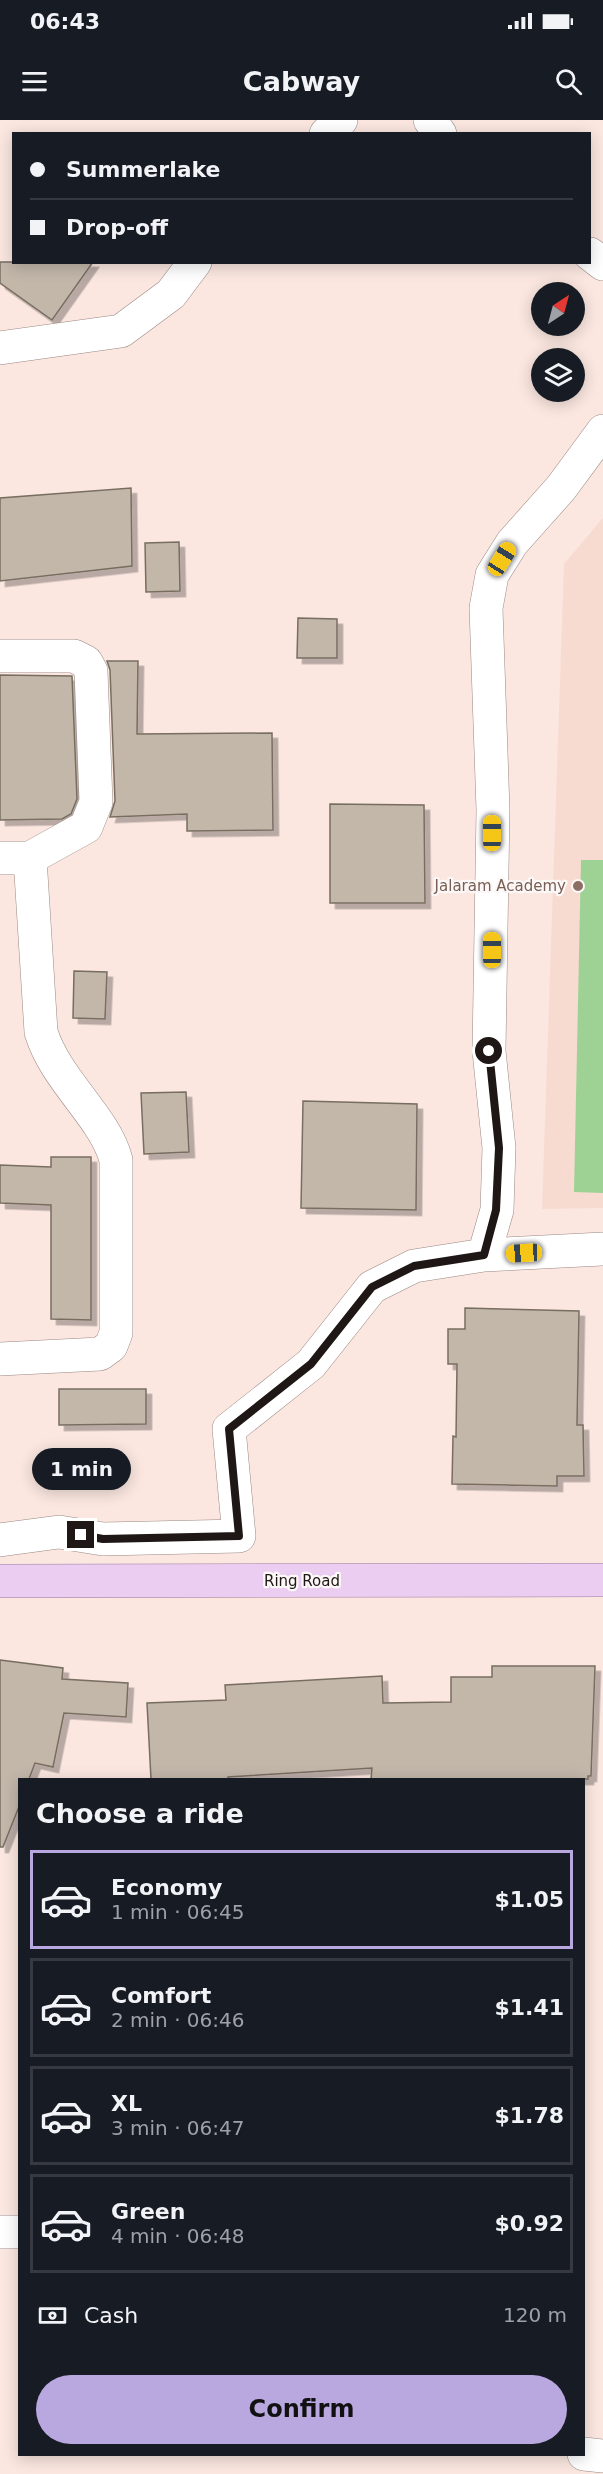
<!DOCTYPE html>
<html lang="en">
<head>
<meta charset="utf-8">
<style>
  :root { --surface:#171b24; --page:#20242c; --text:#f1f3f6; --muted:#9ea1a6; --line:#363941; --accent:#b9a7e0 }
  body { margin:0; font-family:"DejaVu Sans",sans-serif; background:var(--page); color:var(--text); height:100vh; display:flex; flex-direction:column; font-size:22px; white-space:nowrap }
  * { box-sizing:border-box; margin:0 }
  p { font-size:20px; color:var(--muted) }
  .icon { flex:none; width:33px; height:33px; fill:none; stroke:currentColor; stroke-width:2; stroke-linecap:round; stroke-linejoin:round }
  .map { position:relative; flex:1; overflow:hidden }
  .panel { position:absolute; left:18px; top:1658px; width:567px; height:678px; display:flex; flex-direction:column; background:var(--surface); border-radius:0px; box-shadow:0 3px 15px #0003 }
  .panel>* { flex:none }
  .top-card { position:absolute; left:12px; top:12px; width:579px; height:132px; border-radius:0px; box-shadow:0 3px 15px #0003; display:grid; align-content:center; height:132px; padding:0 18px; background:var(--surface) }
  .needle { width:39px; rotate:36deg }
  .tools { position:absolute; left:531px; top:162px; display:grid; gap:12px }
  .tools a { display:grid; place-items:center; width:54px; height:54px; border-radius:50%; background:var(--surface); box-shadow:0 3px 15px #0003; font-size:30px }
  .end { position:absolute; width:27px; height:27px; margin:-14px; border:8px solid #1e1715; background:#fff; box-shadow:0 0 0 3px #fff }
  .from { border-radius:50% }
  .bubble { position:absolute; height:42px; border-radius:21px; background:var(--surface); box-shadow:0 3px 15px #0003; font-size:20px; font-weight:700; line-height:42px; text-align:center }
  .car { position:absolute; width:18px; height:36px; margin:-18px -9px; border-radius:8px; box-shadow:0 0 4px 2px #0007; background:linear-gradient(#f5c518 24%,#345 0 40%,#f5c518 0 76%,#345 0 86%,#f5c518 0) }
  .top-card b { display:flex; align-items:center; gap:21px; height:57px; font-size:22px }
  .top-card b+b { border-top:2px solid var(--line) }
  .top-card i { width:15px; height:15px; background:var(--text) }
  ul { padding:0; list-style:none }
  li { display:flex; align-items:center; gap:18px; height:99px; margin:0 12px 9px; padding:0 6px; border:3px solid var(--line); border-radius:0px }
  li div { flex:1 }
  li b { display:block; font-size:22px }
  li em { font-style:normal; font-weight:700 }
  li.selected { border-color:var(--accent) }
  li>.icon { width:54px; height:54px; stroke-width:1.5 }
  h2 { padding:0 18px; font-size:27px; line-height:72px }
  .pay { display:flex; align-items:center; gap:15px; height:66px; padding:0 18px; font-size:22px }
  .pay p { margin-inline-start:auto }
  .cta { display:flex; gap:12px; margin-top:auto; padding:12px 18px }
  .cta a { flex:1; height:69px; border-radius:36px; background:var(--accent); color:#111; font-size:24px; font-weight:700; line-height:69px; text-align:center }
  .status { display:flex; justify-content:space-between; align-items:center; height:42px; padding:0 30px; background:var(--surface); direction:ltr }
  .status svg { height:16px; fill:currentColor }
  header { display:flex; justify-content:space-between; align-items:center; height:78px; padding:0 18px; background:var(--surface); font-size:27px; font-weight:700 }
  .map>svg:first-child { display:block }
  .built { fill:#f7dbd1 }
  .green { fill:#9ed295 }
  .building { fill:#c2b7a9; stroke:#786e61; stroke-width:1.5; filter:url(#shadow) }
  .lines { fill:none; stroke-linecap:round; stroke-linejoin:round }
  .minor-casing { stroke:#9a8882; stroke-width:34 }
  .major-casing { stroke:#9a789e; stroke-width:34 }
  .minor { stroke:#fff; stroke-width:33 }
  .major { stroke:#ebcdf1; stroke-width:33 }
  .route { stroke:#1e1715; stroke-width:8 }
  .education-dot { fill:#8d6e63; stroke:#fcf8f7; stroke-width:2 }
  .labels { text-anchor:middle; stroke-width:4.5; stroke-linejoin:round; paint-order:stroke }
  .education-label { font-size:15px; fill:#785e54; stroke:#fcf8f7; text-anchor:end }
  .street-label { font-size:15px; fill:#1e1715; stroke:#fcf8f7 }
</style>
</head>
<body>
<div class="status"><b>06:43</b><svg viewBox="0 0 49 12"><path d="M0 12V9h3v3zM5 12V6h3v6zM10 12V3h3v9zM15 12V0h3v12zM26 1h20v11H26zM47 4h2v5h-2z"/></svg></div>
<header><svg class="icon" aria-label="menu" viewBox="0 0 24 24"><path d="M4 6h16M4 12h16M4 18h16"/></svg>Cabway<svg class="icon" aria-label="search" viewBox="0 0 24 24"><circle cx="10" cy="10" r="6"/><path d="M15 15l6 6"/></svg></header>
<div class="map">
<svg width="603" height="2354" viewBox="0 0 603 2354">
  <defs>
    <filter id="shadow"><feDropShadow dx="5.5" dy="5.5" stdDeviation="0" flood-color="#0004"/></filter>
  </defs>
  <rect width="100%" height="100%" fill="#fbe7e0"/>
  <!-- built -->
  <path class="built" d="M 603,398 L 603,1088 L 542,1089 L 564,444 Z"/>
  <!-- green -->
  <path class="green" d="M 581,740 L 603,740 L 603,1073 L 574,1072 Z"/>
  <!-- building -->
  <path class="building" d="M 0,142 L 93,142 L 52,200 L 0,163 Z
    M 131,368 L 132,446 L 0,461 L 0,378 Z
    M 179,422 L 180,471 L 146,472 L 145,423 Z
    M 298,498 L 337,499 L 337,538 L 297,538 Z
    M 107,541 L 138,541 L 137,614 L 272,613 L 273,710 L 187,711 L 187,694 L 110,697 L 115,681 L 110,550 Z
    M 0,555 L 72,556 L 77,679 L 71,694 L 62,699 L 0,700 Z
    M 330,684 L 424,685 L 425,783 L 330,783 Z
    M 74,851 L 107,852 L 105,899 L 73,898 Z
    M 186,972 L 189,1032 L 144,1034 L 141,973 Z
    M 303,981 L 417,984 L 416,1090 L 301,1088 Z
    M 51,1037 L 91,1037 L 91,1200 L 51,1199 L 51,1085 L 0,1083 L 0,1045 L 51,1047 Z
    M 465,1188 L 579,1191 L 577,1305 L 583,1305 L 584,1356 L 557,1356 L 557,1366 L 452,1364 L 453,1316 L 456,1317 L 457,1244 L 448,1244 L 448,1209 L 465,1209 Z
    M 59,1269 L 146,1269 L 146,1304 L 59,1305 Z
    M 0,1540 L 63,1548 L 62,1559 L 128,1563 L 126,1597 L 64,1593 L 53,1647 L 35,1643 L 29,1659 L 20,1659 L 20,1684 L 3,1727 L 0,1727 Z
    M 492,1546 L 595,1546 L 591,1656 L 588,1656 L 588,1659 L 371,1659 L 372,1648 L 228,1657 L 228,1659 L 151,1659 L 147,1583 L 226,1580 L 225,1565 L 382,1556 L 383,1583 L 451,1582 L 451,1557 L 492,1557 Z"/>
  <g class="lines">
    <defs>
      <path id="minor" d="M 430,0 L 440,14
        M 326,14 L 341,0
        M 590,134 L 603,144
        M 0,228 L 121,211 L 171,174 L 195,142
        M 0,536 L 74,536 L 86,542 L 91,551 L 96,682 L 86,707 L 30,738 L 0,738
        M 484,1135 L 497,1090 L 499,1028 L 489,931 L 493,690 L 486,488 L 492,455 L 512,423 L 561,368 L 603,311
        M 0,1239 L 100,1234 L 111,1226 L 116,1213 L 116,1040 C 105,997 56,961 41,912 L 30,738
        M 0,1420 L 59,1412 L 103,1419 L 239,1416 L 229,1309 L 311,1244 L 372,1167 L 414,1146 L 484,1135 L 603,1129
        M 0,2112 L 20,2112
        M 584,2334 L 603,2336"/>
      <path id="major" d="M 0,1461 L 603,1460"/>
    </defs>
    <!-- minor casing -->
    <use href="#minor" class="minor-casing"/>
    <!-- major casing -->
    <use href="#major" class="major-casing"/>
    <!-- minor -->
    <use href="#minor" class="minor"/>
    <!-- major -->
    <use href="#major" class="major"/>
  </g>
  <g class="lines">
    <!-- route -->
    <path class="route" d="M 81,1415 L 103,1419 L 239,1416 L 229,1309 L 311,1244 L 372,1167 L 414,1146 L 484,1135 L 496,1090 L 499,1028 L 489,931"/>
  </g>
  <!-- markers -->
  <circle class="education-dot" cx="578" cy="766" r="6"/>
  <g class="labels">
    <!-- education labels -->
    <g class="education-label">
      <text x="566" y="771">Jalaram Academy</text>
    </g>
    <!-- street labels -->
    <g class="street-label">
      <text x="302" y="1466">Ring Road</text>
    </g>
  </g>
</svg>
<div class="tools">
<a><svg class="needle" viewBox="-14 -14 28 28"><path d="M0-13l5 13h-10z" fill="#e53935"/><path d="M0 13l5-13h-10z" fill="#9ea1a6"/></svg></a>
<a><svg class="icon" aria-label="layers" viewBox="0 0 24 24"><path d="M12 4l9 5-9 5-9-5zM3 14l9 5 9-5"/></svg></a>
</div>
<i class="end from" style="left:489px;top:931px"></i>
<i class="end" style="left:81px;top:1415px"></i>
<div class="bubble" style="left:32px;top:1328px;width:99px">1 min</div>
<i class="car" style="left:502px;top:439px;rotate:32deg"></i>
<i class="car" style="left:492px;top:713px;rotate:0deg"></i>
<i class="car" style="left:492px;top:830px;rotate:0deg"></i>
<i class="car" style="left:524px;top:1133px;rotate:267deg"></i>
<div class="top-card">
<b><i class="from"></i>Summerlake</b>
<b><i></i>Drop-off</b>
</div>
<section class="panel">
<h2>Choose a ride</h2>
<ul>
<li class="selected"><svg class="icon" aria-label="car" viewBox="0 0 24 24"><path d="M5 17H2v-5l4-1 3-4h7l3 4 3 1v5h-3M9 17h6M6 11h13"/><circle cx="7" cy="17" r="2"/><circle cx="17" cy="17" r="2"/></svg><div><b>Economy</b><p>1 min · 06:45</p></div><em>$1.05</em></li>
<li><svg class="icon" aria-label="car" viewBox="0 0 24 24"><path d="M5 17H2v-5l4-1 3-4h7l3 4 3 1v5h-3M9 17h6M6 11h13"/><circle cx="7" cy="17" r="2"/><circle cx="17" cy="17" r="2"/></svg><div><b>Comfort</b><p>2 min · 06:46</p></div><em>$1.41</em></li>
<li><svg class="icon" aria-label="car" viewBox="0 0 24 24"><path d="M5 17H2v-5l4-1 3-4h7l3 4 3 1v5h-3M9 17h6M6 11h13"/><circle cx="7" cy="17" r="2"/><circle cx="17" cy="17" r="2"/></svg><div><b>XL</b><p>3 min · 06:47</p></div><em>$1.78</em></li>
<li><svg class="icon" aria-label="car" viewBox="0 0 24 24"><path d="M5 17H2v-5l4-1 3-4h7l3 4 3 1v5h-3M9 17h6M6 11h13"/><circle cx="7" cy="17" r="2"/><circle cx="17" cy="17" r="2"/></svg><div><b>Green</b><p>4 min · 06:48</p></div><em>$0.92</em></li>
</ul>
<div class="pay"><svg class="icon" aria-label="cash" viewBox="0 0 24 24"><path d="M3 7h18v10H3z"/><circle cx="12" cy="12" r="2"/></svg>Cash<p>120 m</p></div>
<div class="cta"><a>Confirm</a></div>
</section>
</div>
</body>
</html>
